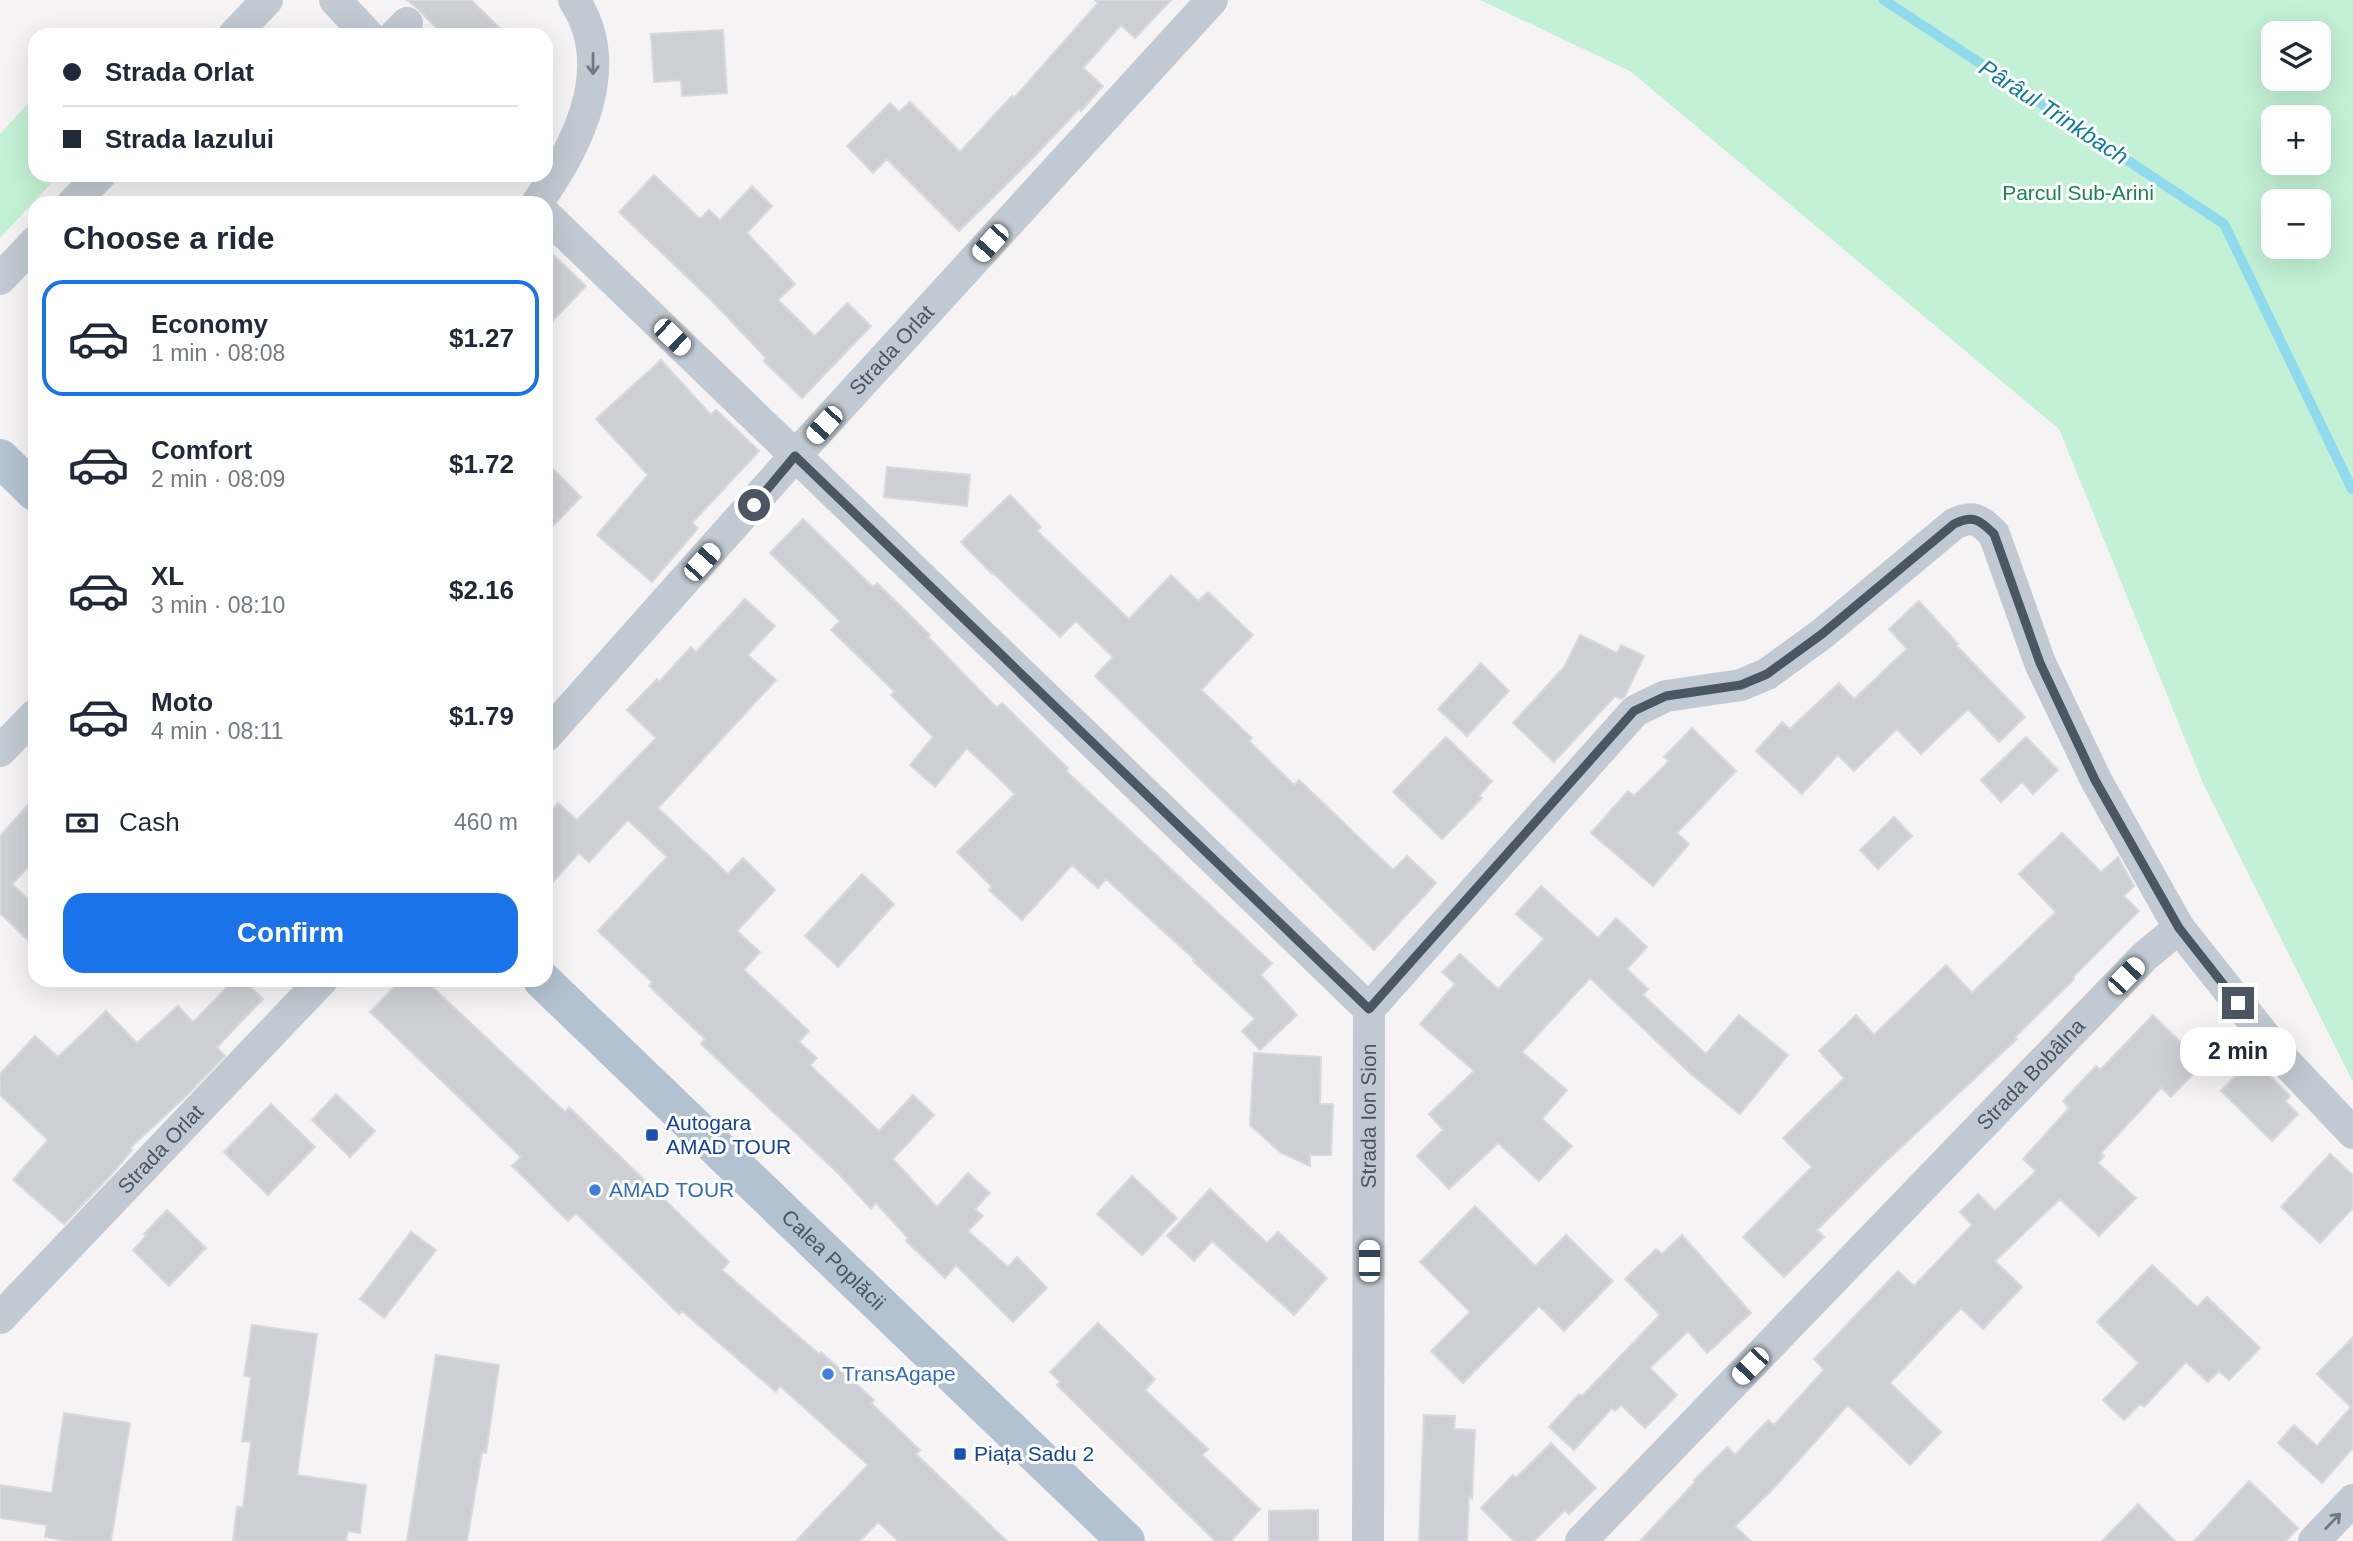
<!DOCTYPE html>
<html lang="en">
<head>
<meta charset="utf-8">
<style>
  :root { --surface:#fff; --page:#f2f2f3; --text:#1f2937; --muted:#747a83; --line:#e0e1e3; --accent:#1a73e8 }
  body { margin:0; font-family:Arial,sans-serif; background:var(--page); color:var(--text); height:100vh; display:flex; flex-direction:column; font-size:26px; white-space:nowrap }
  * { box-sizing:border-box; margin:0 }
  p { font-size:23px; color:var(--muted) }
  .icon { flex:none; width:38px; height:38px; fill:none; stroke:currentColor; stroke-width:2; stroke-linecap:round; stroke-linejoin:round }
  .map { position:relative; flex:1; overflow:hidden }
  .side { position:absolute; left:28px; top:196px; width:525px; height:791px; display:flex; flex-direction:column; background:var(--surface); border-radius:21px; box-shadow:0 7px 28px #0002 }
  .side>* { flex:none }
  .banner { position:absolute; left:28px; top:28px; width:525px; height:154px; border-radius:21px; box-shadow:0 7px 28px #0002; display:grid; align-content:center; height:154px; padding:0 35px; background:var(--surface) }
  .fabs { position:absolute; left:2261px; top:21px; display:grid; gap:14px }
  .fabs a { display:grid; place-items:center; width:70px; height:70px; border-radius:14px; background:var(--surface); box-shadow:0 7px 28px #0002; font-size:35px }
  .end { position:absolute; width:32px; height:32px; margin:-16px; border:9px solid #4a5661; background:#fff; box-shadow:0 0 0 4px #fff }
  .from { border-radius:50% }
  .bubble { position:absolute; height:49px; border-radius:21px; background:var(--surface); box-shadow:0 7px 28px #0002; font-size:23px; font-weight:600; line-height:49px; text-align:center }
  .car { position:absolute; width:21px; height:42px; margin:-21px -10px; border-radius:9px; box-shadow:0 0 5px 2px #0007; background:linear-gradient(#fff 24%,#345 0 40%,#fff 0 76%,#345 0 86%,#fff 0) }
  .banner b { display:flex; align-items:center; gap:24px; height:66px; font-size:26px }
  .banner b+b { border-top:2px solid var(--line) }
  .banner i { width:18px; height:18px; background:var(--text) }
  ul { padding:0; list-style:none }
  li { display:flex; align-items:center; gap:21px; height:116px; margin:0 14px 10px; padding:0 21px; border:4px solid transparent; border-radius:21px }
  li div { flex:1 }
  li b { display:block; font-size:26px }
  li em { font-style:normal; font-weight:600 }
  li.on { border-color:var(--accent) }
  li>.icon { width:63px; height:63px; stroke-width:1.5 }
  h2 { padding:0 35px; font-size:32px; line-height:84px }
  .pay { display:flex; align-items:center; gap:18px; height:77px; padding:0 35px; font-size:26px }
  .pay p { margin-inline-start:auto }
  .action { display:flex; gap:14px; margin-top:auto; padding:14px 35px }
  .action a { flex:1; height:80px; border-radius:21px; background:var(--accent); color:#fff; font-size:28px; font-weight:600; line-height:80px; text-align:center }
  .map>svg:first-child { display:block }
  .green { fill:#c3f1d5; fill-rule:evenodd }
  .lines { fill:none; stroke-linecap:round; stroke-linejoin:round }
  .stream { stroke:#90daee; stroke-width:10 }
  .building { fill:#cdcfd5; stroke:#d7d9de; stroke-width:2 }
  .minor { stroke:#c1cad2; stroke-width:32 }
  .major { stroke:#b3c2d1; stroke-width:38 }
  .oneway { stroke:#6e7983 }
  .route { stroke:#4a5661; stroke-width:9 }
  .transit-dot { fill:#1a4fb4; stroke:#fff; stroke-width:2.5 }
  .shop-dot { fill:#3f7fe0; stroke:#fff; stroke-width:2.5 }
  .labels { text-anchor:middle; stroke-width:6; stroke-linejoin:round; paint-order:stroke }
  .park-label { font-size:21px; fill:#17864f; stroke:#fff }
  .street-label { font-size:21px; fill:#4a5661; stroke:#fff }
  .transit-label { font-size:21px; fill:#164399; stroke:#fff; text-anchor:start }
  .shop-label { font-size:21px; fill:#366cbe; stroke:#fff; text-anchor:start }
  .water-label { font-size:23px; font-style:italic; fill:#0c7c9b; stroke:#fff }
</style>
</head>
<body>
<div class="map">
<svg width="2353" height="1541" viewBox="0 0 2353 1541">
  <rect width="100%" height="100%" fill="#f5f3f3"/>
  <!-- green -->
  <path class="green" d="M 1480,0 L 2353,0 L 2353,1082 L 2202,781 L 2059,429 L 1630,71 ZM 2273,33 L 2319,33 L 2319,79 L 2273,79 ZM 2319,117 L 2319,163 L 2273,163 L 2273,117 ZM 2273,201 L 2319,201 L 2319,247 L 2273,247 Z
    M 35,96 L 35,175 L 59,175 L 0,238 L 0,134 Z"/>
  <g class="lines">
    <!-- stream -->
    <path class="stream" d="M 1884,0 L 2224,224 L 2352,489"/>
  </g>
  <!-- building -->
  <path class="building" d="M 407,0 L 471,0 L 507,35 L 443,35 L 419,10 Z
    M 1095,0 L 1171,0 L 1135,38 L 1121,25 L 1083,68 L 1103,86 L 1081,111 L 1079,109 L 1032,159 L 959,231 L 887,159 L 873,173 L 847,146 L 890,103 L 899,112 L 910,102 L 960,152 L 1012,96 L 1014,98 L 1098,3 Z
    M 723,30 L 727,93 L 682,96 L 681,80 L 654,82 L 651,34 Z
    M 654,175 L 700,219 L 709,210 L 720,220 L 752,186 L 772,206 L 747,233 L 795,284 L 778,300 L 815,336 L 847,303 L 871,326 L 802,398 L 764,361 L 766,358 L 711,300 L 619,212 Z
    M 546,248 L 586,286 L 546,328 Z
    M 661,360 L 711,415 L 716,410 L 759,451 L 692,523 L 698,528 L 652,582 L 597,535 L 648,475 L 596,419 Z
    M 546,462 L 581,497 L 546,533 Z
    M 887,467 L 970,475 L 967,506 L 884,497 Z
    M 1010,495 L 1041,527 L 1037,531 L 1129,619 L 1171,575 L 1198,601 L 1208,592 L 1253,635 L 1201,690 L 1252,738 L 1249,741 L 1294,785 L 1299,780 L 1393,870 L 1407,856 L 1436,883 L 1374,950 L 1095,676 L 1113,657 L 1076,621 L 1060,637 L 993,573 L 992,574 L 961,542 Z
    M 803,519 L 873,587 L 877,583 L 930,635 L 928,637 L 997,708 L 1002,703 L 1068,768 L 1066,771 L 1272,963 L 1261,975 L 1297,1015 L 1260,1050 L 1242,1031 L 1255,1019 L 1193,961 L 1195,960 L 1106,879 L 1098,888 L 1072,865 L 1022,920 L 989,890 L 992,887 L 957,852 L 1015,794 L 967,748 L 935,787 L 910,765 L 933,737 L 891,695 L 895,692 L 831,630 L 840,621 L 770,553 Z
    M 745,599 L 775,626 L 748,655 L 776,680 L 658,808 L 728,874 L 743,858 L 775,890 L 737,931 L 760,952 L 744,970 L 809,1031 L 799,1042 L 817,1058 L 810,1065 L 879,1131 L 913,1095 L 934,1115 L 893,1159 L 937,1207 L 968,1173 L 990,1193 L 975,1209 L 983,1216 L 968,1231 L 1008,1267 L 1017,1257 L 1047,1288 L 1013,1322 L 956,1265 L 945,1278 L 906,1241 L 908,1238 L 876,1203 L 871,1209 L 839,1174 L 701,1044 L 705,1039 L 649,986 L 652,982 L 598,931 L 667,857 L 628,820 L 589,862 L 579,853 L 546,890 L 546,817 L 558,803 L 577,820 L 656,738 L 627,710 L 657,679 L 659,682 L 691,647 L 696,652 Z
    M 1919,601 L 1958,644 L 1956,645 L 2025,717 L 1999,742 L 1968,709 L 1921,754 L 1897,729 L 1854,771 L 1838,755 L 1802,794 L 1756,751 L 1782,722 L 1790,729 L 1839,683 L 1854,699 L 1907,649 L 1889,629 Z
    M 1580,635 L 1617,653 L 1621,645 L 1644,656 L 1625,696 L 1621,699 L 1615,696 L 1554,762 L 1513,723 L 1565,666 Z
    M 1481,663 L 1509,691 L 1467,736 L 1438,709 Z
    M 1692,728 L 1736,771 L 1677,833 L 1689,844 L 1653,886 L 1591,833 L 1628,791 L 1634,796 L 1669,761 L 1664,757 Z
    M 1446,737 L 1492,781 L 1479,796 L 1482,798 L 1442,839 L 1393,792 Z
    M 2026,737 L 2058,770 L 2033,794 L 2022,782 L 2001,802 L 1981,780 Z
    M 35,797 L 35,860 L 12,884 L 35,906 L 35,947 L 0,913 L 0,836 Z
    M 1894,817 L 1912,836 L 1878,869 L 1860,850 Z
    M 2062,833 L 2101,872 L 2118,857 L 2134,886 L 2124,896 L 2139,911 L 2073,977 L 2074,979 L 2015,1037 L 2017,1039 L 1883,1164 L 1817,1230 L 1824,1237 L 1784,1277 L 1743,1237 L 1812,1167 L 1783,1138 L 1844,1078 L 1819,1051 L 1856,1015 L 1874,1035 L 1946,965 L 1972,993 L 2056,912 L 2019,874 Z
    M 862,874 L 894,904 L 838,967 L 805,936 Z
    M 1541,886 L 1598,938 L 1616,918 L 1647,947 L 1627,969 L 1648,989 L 1643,995 L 1706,1054 L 1739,1015 L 1788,1055 L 1740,1114 L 1691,1074 L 1590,978 L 1522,1052 L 1567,1090 L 1542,1119 L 1572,1146 L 1539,1181 L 1498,1143 L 1449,1189 L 1417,1156 L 1443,1130 L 1429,1114 L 1474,1071 L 1420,1024 L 1455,984 L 1442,972 L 1460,954 L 1498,989 L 1544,939 L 1516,914 Z
    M 234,980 L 243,980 L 263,999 L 217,1047 L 225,1056 L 185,1097 L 130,1148 L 132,1150 L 111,1175 L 64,1224 L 13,1180 L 48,1140 L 0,1095 L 0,1074 L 35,1036 L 58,1057 L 106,1011 L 137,1043 L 178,1006 L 193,1022 Z
    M 401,980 L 425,980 L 565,1112 L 569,1107 L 729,1262 L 722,1270 L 819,1354 L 821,1352 L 874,1400 L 871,1403 L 920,1450 L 916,1454 L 1007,1541 L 898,1541 L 878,1522 L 860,1541 L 796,1541 L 868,1465 L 780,1386 L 776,1392 L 682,1311 L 679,1314 L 576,1213 L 568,1221 L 512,1166 L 521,1157 L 370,1012 Z
    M 2153,1015 L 2203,1064 L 2171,1097 L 2161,1088 L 2101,1153 L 2104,1156 L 2098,1163 L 2136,1198 L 2099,1236 L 2060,1199 L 1995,1261 L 2022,1287 L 1983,1329 L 1961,1308 L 1890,1383 L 1941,1432 L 1910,1465 L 1848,1405 L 1771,1491 L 1735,1526 L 1751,1541 L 1640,1541 L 1695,1482 L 1694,1480 L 1727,1447 L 1735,1455 L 1768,1420 L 1774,1425 L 1824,1370 L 1814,1359 L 1898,1271 L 1914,1286 L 1972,1225 L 1960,1212 L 1978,1194 L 1995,1211 L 2036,1171 L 2023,1159 L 2069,1108 L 2063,1101 L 2096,1066 L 2100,1070 Z
    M 1254,1053 L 1321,1057 L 1320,1104 L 1333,1104 L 1331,1155 L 1310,1155 L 1310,1166 L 1281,1153 L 1250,1125 Z
    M 2248,1063 L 2260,1075 L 2264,1070 L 2290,1096 L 2285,1101 L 2298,1114 L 2272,1141 L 2221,1091 Z
    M 336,1094 L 375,1131 L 350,1157 L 312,1120 Z
    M 271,1104 L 315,1147 L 268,1195 L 224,1152 Z
    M 2330,1154 L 2353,1175 L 2353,1208 L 2320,1243 L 2281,1207 Z
    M 1132,1176 L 1177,1218 L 1142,1255 L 1097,1214 Z
    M 1210,1189 L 1267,1243 L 1278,1232 L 1327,1278 L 1294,1315 L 1212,1241 L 1194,1261 L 1167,1236 Z
    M 1475,1206 L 1535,1266 L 1566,1235 L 1613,1281 L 1564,1331 L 1539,1306 L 1463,1383 L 1431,1351 L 1470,1312 L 1420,1262 Z
    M 167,1210 L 206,1248 L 169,1286 L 133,1250 L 146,1236 L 144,1234 Z
    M 411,1232 L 436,1250 L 384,1318 L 360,1299 Z
    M 1682,1235 L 1751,1313 L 1707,1353 L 1688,1331 L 1650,1368 L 1677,1395 L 1645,1428 L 1621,1405 L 1615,1411 L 1612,1408 L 1574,1450 L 1549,1427 L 1579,1394 L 1582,1396 L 1660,1315 L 1625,1279 L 1656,1249 L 1662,1254 Z
    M 2152,1265 L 2197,1307 L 2207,1297 L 2260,1348 L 2229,1380 L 2219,1371 L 2208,1382 L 2186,1362 L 2144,1407 L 2140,1404 L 2124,1420 L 2103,1400 L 2139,1363 L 2097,1322 Z
    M 1098,1323 L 1155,1379 L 1145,1390 L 1208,1449 L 1202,1455 L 1260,1509 L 1231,1541 L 1215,1541 L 1057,1385 L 1060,1382 L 1050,1372 Z
    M 252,1325 L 317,1334 L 297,1475 L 366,1485 L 360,1533 L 348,1531 L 346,1541 L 233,1541 L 237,1507 L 243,1507 L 251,1442 L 242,1441 L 251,1377 L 244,1376 Z
    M 2353,1337 L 2353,1448 L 2322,1483 L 2278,1443 L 2294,1425 L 2317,1446 L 2351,1407 L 2317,1374 Z
    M 436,1355 L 499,1365 L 486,1453 L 482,1452 L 467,1541 L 407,1541 Z
    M 64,1413 L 130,1423 L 111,1541 L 69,1541 L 45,1537 L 47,1525 L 0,1518 L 0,1485 L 52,1493 Z
    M 1424,1415 L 1455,1416 L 1454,1429 L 1475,1430 L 1472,1499 L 1469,1496 L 1467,1541 L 1419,1541 Z
    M 1551,1443 L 1596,1488 L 1569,1514 L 1565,1510 L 1534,1541 L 1514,1541 L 1481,1508 L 1513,1475 L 1516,1478 Z
    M 2249,1481 L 2298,1528 L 2286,1541 L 2194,1541 Z
    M 2138,1504 L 2175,1541 L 2102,1541 Z
    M 1318,1510 L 1318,1541 L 1269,1541 L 1269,1511 Z"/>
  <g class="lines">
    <!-- minor -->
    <g class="minor">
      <path d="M 335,0 L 368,35"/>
      <path d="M 234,35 L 267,0"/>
      <path d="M 395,35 L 407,23"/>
      <path d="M 73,203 L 100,175"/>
      <path d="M 537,203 C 578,146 618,66 574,0"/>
      <path d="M 546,215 L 1369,1009"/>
      <path d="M 0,279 L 35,242"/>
      <path id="s1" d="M 546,736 L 795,456 L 1212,0"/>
      <path d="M 0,751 L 35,715"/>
      <path id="s2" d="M 0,1318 L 322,980"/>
      <path id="s3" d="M 1368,1541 L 1369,1009 L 1635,711 L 1666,696 L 1741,685 L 1767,674 L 1822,634 L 1954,524 C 1973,515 1979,519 1994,534 L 2040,663 L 2096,780 L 2179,928 L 2283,1059 L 2353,1133"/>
      <path id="s4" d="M 1581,1541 L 2145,956 L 2179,928"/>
      <path d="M 2314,1541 L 2353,1500"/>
    </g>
    <!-- major -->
    <g class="major">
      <path d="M 0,458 L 35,492"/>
      <path id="s5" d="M 542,980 L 1126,1541"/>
    </g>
  </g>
  <!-- one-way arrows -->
  <defs><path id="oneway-shaft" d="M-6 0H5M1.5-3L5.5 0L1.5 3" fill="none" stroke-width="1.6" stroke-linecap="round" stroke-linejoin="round" transform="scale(1.75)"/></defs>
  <g class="oneway">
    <use href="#oneway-shaft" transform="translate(593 64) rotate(90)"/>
    <use href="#oneway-shaft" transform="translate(2333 1521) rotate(-46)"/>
  </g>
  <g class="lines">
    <!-- route -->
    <path class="route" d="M 754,505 L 795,456 L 1369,1009 L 1634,711 L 1666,696 L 1741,685 L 1767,674 L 1822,634 L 1954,524 C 1973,515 1979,519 1994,534 L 2040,663 L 2095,780 L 2179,928 L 2238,1003"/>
  </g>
  <!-- markers -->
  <g class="transit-dot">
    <rect x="645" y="1128" width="14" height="14" rx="3.5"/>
    <rect x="953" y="1447" width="14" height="14" rx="3.5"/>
  </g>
  <g class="shop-dot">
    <circle cx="595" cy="1190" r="7"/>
    <circle cx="828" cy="1374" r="7"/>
  </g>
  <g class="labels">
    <!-- park labels -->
    <g class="park-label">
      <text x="2078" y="200">Parcul Sub-Arini</text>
    </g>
    <!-- street labels -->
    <g class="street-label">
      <text dy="7" stroke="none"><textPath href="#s1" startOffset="518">Strada Orlat</textPath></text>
      <text dy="7" stroke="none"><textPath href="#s4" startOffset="648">Strada Bobâlna</textPath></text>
      <text dy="7" stroke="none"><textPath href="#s3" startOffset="425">Strada Ion Sion</textPath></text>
      <text dy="7" stroke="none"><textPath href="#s2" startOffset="233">Strada Orlat</textPath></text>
      <text dy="7" stroke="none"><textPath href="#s5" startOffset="404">Calea Poplăcii</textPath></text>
    </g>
    <!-- transit labels -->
    <g class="transit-label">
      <text x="666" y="1130">Autogara<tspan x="666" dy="24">AMAD TOUR</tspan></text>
      <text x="974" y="1461">Piața Sadu 2</text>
    </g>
    <!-- shop labels -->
    <g class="shop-label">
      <text x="609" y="1197">AMAD TOUR</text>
      <text x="842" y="1381">TransAgape</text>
    </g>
    <!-- water labels -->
    <g class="water-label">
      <text transform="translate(2054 112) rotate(33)" y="8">Pârâul Trinkbach</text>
    </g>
  </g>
</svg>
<div class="fabs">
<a><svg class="icon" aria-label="layers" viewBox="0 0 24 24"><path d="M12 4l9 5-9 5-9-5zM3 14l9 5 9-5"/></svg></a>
<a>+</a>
<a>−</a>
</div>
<i class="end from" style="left:754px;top:505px"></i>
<i class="end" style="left:2238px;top:1003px"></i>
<div class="bubble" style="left:2180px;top:1027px;width:116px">2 min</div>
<i class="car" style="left:990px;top:243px;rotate:222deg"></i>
<i class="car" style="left:672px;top:337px;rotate:134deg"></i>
<i class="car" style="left:824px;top:425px;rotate:222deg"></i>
<i class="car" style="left:702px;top:562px;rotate:42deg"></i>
<i class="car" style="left:2126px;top:976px;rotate:44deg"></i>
<i class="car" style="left:1369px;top:1261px;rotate:0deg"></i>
<i class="car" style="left:1750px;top:1366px;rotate:224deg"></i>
<div class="banner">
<b><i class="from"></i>Strada Orlat</b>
<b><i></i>Strada Iazului</b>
</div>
<section class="side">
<h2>Choose a ride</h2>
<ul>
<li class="on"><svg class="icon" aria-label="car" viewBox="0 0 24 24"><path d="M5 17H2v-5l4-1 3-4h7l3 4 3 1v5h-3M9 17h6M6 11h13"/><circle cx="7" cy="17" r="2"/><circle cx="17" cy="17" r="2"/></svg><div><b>Economy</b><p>1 min · 08:08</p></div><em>$1.27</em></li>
<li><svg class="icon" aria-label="car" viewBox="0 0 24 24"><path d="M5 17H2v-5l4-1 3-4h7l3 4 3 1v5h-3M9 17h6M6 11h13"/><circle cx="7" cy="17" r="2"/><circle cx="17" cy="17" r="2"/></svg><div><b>Comfort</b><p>2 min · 08:09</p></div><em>$1.72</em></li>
<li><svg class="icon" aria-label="car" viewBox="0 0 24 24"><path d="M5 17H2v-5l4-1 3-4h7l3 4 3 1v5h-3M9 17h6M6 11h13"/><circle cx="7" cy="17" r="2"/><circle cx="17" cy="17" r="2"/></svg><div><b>XL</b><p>3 min · 08:10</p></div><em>$2.16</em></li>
<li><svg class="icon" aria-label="car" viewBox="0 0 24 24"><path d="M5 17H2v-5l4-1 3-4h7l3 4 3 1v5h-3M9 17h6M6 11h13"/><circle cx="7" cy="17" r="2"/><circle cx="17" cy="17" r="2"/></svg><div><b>Moto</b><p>4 min · 08:11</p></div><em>$1.79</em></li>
</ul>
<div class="pay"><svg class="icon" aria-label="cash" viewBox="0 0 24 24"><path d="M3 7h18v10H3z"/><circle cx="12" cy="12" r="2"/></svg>Cash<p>460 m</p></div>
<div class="action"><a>Confirm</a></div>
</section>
</div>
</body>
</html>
